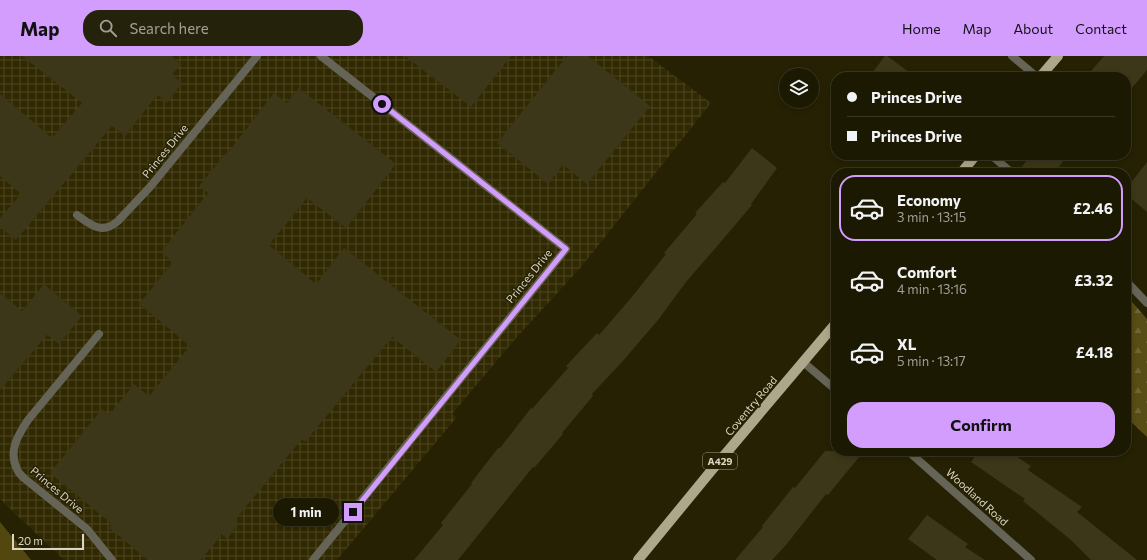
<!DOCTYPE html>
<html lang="en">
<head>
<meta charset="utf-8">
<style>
  :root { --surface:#1c1902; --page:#25220c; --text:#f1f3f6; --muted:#a0a099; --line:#3a3824; --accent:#d29dfd }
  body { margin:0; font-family:Commissioner,sans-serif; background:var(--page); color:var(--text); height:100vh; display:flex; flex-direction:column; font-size:15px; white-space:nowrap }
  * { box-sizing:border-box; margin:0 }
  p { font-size:13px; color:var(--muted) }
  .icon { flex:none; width:22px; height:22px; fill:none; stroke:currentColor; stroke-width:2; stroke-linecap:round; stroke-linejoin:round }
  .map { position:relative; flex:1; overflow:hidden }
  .details { position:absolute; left:831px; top:112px; width:300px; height:288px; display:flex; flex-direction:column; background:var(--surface); border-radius:16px; box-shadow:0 2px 6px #0003,0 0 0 1px var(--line) }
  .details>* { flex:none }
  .hud { position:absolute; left:831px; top:16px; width:300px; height:88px; border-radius:16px; box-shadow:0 2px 6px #0003,0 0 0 1px var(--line); display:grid; align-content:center; height:88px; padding:0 16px; background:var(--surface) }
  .buttons { position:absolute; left:779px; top:12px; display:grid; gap:8px }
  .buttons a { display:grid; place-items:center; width:40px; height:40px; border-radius:50%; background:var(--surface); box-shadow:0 2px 6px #0003,0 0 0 1px var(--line); font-size:20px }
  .scale { position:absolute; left:12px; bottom:10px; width:72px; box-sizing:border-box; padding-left:4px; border:2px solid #d9d6c5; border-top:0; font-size:11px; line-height:14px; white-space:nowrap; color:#d9d6c5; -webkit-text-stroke:3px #262103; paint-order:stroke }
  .end { position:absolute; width:18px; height:18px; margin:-9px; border:5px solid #d29dfd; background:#111; box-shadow:0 0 0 2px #111 }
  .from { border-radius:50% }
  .bubble { position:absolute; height:28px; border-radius:14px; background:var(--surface); box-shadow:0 2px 6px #0003,0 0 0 1px var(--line); font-size:13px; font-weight:700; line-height:28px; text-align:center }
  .hud b { display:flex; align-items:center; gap:14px; height:38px; font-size:15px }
  .hud b+b { border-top:1px solid var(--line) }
  .hud i { width:10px; height:10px; background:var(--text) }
  ul { padding:7px 0 0; list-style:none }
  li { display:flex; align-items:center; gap:12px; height:66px; margin:0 8px 6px; padding:0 8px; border:2px solid transparent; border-radius:16px }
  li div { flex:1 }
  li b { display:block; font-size:15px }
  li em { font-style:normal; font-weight:700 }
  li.on { border-color:var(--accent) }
  li>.icon { width:36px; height:36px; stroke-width:1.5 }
  .cta { display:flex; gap:8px; margin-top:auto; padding:8px 16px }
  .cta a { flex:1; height:46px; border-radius:16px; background:var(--accent); color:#111; font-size:16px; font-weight:700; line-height:46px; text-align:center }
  header { display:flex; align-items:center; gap:24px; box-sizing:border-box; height:56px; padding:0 20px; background:var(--accent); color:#111 }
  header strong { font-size:19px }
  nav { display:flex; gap:22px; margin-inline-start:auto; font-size:14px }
  .search { width:280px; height:36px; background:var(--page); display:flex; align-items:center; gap:10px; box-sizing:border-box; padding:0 14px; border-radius:16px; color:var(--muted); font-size:15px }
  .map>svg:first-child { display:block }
  .industrial { fill:url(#industrial-grid) }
  .forest { fill:url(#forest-firs) }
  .green { fill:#52480f }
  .building { fill:#3d3719 }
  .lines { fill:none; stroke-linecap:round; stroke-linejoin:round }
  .street { stroke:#666456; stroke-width:8 }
  .primary { stroke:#ada78b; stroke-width:10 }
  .route { stroke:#d29dfd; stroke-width:5 }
  .labels { text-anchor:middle; stroke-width:3; stroke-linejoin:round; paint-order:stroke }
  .shield { fill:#262103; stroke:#a3a08b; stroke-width:1 }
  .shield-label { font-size:10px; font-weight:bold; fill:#d9d6c5 }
  .street-label { font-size:11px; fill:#d9d6c5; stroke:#262103 }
</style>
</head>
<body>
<header>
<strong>Map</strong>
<div class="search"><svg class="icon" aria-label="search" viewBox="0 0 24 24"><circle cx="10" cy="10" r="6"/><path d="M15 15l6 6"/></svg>Search here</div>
<nav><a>Home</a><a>Map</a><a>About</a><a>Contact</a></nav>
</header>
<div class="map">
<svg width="1147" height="504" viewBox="0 0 1147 504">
  <defs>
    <pattern id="industrial-grid" width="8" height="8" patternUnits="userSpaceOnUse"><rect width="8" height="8" fill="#302901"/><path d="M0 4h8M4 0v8" fill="none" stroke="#4d4725"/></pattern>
    <pattern id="forest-firs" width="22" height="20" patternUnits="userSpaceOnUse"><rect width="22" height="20" fill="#574d15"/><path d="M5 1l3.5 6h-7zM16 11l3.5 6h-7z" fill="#6f6636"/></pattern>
  </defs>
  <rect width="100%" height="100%" fill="#262103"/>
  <!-- industrial -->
  <path class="industrial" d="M 0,0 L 648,0 L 711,47 L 582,210 L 517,281 L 452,358 L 457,361 L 337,504 L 64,504 L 0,443 Z"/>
  <!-- forest -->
  <path class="forest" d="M 1126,239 L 1147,263 L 1147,381 L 1126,361 Z"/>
  <!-- green -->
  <path class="green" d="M 0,466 L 31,504 L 0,504 Z"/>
  <!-- building -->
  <path class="building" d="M 22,0 L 171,0 L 181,8 L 172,19 L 182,27 L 167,47 L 157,39 L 125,80 L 112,70 L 16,184 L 0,171 L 0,162 L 21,138 L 0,120 L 0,38 L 52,82 L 82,47 Z
    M 405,0 L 511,0 L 471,51 Z
    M 567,0 L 588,0 L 650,50 L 587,128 L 563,109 L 548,128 L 497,87 Z
    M 885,0 L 887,0 L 916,21 L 869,21 Z
    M 1104,0 L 1147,0 L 1147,14 L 1126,39 L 1126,21 L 1086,21 Z
    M 299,32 L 396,108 L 346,172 L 307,142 L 269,189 L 316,228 L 344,192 L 461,284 L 436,316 L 392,281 L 305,386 L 302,383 L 234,465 L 238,468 L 227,483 L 222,478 L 201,504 L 148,504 L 109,472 L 112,468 L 50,417 L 102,353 L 109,359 L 134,328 L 149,340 L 190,290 L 139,248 L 173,206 L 161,196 L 208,137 L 199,130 L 226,97 L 227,98 L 274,37 L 287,47 Z
    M 752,92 L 777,112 L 751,148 L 752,149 L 719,188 L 686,226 L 658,264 L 622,306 L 592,338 L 593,340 L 562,377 L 563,378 L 534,412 L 533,411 L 458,504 L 414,504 L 443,469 L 441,467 L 472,428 L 471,427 L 498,392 L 500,392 L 531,352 L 532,353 L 568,312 L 566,310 L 597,277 L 599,279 L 631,242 L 666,198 L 664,197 L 697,158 L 695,157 L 723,126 L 725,127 Z
    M 1031,99 L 1068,99 L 1054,117 L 1017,117 Z
    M 1147,106 L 1147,156 L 1126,138 L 1126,133 Z
    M 44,228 L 82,260 L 59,288 L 47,279 L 0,334 L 0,237 L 22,255 Z
    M 825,395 L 864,395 L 828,439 L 826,438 L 786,489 L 772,504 L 735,504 L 763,471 L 762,470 L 793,431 L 795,432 Z
    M 979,395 L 1008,395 L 1031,410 L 1028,414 L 1082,451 L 1077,456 L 1137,504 L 1091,504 L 1071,484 L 1023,445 L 1025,443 L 971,406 Z
    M 927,459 L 968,488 L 965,491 L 985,504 L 937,504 L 908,483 Z"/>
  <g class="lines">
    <!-- street -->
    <path class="street" d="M 1012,0 L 1037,21
      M 991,99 L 1012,117
      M 77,159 C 91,169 102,179 118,165 L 150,131 L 257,0
      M 1126,225 L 1147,247
      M 99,278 L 28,364 C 18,379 8,395 17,413 C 18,417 22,420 25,423 L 87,473 L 112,504
      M 803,306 L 836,334
      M 908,395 L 1031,504
      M 313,504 L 566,193 L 321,0"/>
    <!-- primary -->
    <path class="primary" d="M 1040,21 L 1058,0
      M 961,117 L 976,99
      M 638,504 L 711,415 L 836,267"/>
  </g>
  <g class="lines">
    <!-- route -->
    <path class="route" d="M 353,456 L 566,193 L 382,48"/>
  </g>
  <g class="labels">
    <!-- shield labels -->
    <rect class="shield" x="703" y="397" width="34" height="16" rx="3"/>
    <g class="shield-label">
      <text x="720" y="409">A429</text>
    </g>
    <!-- street labels -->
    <g class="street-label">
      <text transform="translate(165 95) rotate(-51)" y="4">Princes Drive</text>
      <text transform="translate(529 220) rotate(-51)" y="4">Princes Drive</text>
      <text transform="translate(751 350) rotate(-50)" y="4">Coventry Road</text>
      <text transform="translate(57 434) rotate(40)" y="4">Princes Drive</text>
      <text transform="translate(977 441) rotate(42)" y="4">Woodland Road</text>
    </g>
  </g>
</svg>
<div class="buttons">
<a><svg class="icon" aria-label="layers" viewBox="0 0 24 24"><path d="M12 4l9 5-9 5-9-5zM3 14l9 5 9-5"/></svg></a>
</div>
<div class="scale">20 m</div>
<i class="end from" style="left:382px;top:48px"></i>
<i class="end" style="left:353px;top:456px"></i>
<div class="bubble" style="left:273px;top:442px;width:66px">1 min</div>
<div class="hud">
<b><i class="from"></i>Princes Drive</b>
<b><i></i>Princes Drive</b>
</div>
<section class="details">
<ul>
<li class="on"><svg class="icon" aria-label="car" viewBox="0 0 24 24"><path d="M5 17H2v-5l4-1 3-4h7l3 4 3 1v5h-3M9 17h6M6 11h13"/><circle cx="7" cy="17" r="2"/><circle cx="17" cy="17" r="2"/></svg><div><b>Economy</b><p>3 min · 13:15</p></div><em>£2.46</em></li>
<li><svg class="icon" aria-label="car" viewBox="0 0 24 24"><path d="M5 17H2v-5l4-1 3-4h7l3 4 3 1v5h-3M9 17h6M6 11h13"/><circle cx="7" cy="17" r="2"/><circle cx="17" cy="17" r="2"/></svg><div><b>Comfort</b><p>4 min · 13:16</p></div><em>£3.32</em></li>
<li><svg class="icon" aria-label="car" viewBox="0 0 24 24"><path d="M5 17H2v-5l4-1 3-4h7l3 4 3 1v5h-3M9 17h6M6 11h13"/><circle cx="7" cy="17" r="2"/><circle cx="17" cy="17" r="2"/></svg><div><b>XL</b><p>5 min · 13:17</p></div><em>£4.18</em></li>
</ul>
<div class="cta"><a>Confirm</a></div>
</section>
</div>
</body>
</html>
